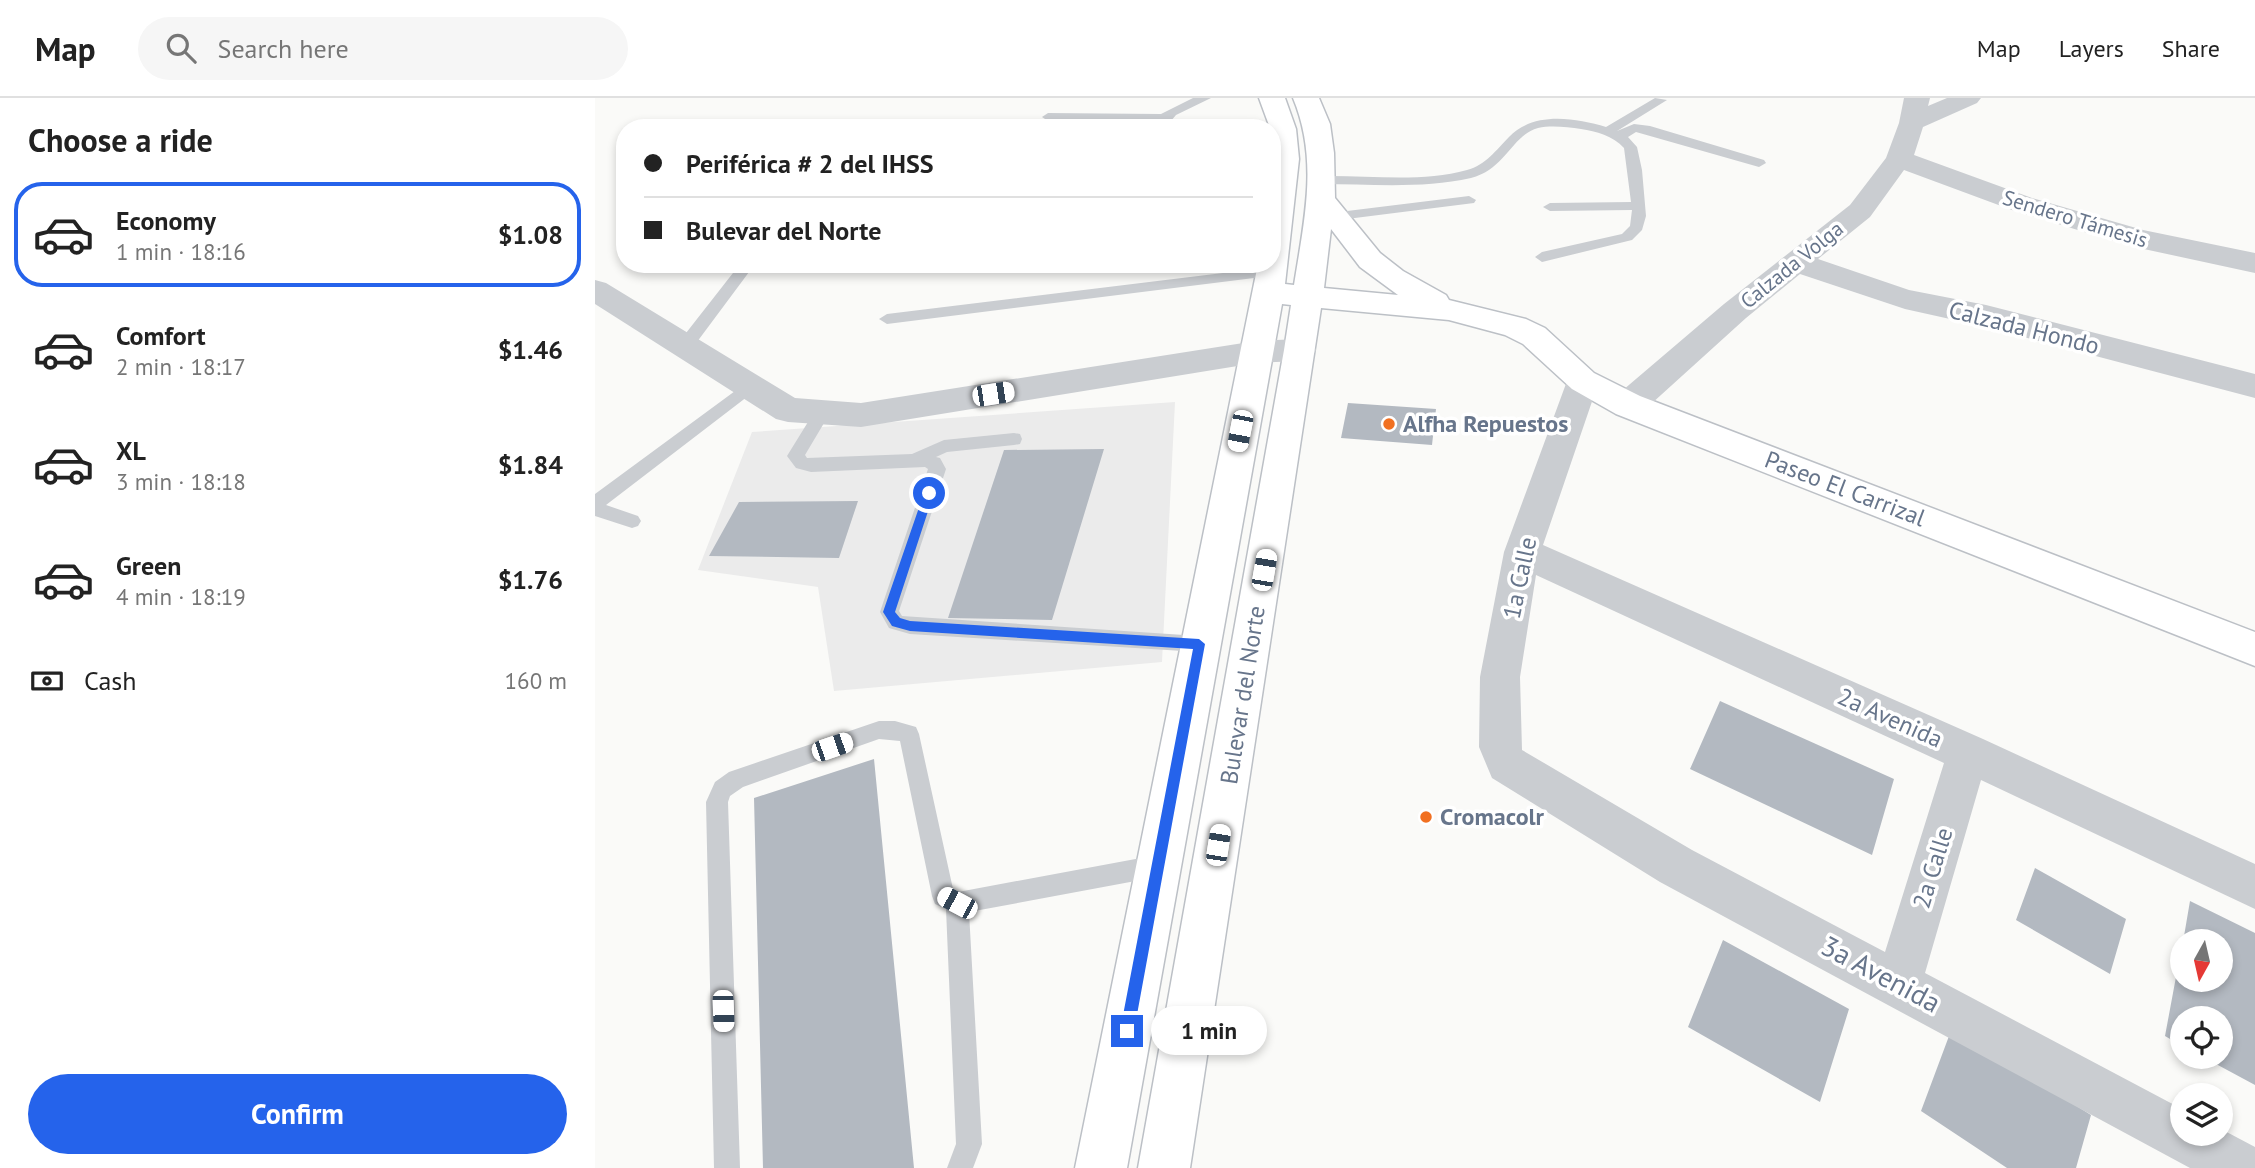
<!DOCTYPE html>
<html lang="en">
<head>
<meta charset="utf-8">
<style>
  :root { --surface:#fff; --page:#f6f6f6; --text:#222; --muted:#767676; --line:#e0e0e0; --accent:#2563eb }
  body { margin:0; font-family:"PT Sans",sans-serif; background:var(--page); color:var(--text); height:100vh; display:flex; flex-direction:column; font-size:26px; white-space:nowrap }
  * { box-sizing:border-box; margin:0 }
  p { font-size:23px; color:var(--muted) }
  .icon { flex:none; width:38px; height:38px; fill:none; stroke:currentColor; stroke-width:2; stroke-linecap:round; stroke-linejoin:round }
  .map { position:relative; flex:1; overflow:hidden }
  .sheet { display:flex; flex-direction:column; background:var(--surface); width:595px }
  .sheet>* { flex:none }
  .hud { position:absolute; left:21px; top:21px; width:665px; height:154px; border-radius:28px; box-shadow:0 4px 10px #0003; display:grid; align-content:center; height:154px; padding:0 28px; background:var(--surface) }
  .needle { width:46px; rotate:188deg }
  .tools { position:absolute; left:1575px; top:831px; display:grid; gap:14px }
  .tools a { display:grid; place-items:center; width:63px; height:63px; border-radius:50%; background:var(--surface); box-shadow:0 4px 10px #0003; font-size:35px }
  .end { position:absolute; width:32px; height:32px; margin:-16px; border:9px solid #2563eb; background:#fff; box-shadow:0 0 0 4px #fff }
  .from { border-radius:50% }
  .bubble { position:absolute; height:49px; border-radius:24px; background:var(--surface); box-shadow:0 4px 10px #0003; font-size:23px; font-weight:600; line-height:49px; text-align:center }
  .car { position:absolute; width:21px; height:42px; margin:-21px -10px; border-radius:9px; box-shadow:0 0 5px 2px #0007; background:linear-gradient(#fff 24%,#345 0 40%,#fff 0 76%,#345 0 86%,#fff 0) }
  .hud b { display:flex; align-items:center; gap:24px; height:66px; font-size:26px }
  .hud b+b { border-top:2px solid var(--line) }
  .hud i { width:18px; height:18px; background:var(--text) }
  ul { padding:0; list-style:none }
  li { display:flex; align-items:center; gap:21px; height:105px; margin:0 14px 10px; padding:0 14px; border:4px solid transparent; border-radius:28px }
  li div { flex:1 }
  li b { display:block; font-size:26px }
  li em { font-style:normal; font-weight:600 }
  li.selected { border-color:var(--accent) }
  li>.icon { width:63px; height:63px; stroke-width:1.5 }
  h2 { padding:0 28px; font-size:32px; line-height:84px }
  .pay { display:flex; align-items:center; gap:18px; height:77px; padding:0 28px; font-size:26px }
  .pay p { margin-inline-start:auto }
  .primary-button { display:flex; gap:14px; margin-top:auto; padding:14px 28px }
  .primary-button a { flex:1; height:80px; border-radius:42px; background:var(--accent); color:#fff; font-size:28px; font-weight:600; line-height:80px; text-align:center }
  header { display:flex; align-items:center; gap:42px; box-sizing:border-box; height:98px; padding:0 35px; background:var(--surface); border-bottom:2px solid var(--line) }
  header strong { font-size:33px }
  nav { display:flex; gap:38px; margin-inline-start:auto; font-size:24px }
  .search { width:490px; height:63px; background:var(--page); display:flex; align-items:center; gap:18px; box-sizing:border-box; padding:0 24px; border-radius:38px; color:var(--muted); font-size:26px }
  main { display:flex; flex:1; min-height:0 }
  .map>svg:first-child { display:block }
  .built { fill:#ebebeb }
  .building { fill:#b3b9c1 }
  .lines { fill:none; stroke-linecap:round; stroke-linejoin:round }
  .secondary-casing { stroke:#bcc0c6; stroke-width:3 }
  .lane { fill:#cacdd1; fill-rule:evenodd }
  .street { fill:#cacdd1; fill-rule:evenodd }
  .secondary { fill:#fff; fill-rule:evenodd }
  .route { fill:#2563eb }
  .poi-dot { fill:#f17021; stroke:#fff; stroke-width:2.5 }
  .labels { text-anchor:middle; stroke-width:7; stroke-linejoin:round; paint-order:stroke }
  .far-street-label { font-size:21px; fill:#67758b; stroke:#fff }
  .street-label { font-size:24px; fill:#67758b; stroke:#fff }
  .poi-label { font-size:24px; font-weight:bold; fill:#67758b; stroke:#fff; text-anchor:start }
  .near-street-label { font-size:28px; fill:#67758b; stroke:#fff }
</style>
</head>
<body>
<header>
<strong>Map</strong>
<div class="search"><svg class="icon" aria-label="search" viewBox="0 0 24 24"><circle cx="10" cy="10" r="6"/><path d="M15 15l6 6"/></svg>Search here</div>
<nav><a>Map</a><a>Layers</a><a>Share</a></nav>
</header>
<main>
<section class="sheet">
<h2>Choose a ride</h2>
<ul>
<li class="selected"><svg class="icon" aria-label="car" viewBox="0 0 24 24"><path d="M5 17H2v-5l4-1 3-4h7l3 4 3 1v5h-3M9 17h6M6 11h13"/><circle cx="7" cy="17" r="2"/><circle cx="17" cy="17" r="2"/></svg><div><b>Economy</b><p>1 min · 18:16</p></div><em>$1.08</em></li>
<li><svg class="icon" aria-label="car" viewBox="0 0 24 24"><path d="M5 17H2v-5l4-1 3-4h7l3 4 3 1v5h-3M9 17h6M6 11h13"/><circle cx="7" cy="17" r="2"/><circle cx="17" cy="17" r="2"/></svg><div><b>Comfort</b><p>2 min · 18:17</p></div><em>$1.46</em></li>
<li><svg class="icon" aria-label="car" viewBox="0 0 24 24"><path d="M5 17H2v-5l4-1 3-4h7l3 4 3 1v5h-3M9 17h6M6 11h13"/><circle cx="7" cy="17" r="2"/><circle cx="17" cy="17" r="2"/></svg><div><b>XL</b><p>3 min · 18:18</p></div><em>$1.84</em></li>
<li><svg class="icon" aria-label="car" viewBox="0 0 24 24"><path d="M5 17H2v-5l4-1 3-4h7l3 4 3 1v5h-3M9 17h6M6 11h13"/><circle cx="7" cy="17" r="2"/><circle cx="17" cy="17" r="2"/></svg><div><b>Green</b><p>4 min · 18:19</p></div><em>$1.76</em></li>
</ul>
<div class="pay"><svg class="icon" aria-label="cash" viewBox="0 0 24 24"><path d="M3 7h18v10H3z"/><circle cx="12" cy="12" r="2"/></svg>Cash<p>160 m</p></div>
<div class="primary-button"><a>Confirm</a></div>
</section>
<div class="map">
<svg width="1660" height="1070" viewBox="0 0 1660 1070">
  <rect width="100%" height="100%" fill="#fafaf8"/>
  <!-- built -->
  <path class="built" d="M 580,304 L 567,564 L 239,593 L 223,489 L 103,472 L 157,334 Z"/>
  <!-- building -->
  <path class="building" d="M 753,305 L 841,311 L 837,347 L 746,340 Z
    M 509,351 L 457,522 L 353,520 L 409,352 Z
    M 263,403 L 244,460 L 114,458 L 144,404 Z
    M 1125,603 L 1299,681 L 1277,757 L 1095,671 Z
    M 279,661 L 319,1070 L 168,1070 L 159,700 Z
    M 1440,770 L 1531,821 L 1515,876 L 1421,822 Z
    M 1595,803 L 1660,835 L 1660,987 L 1608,959 L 1626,959 L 1626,920 L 1587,920 L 1587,948 L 1570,938 L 1586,852 L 1587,882 L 1626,882 L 1626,844 L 1588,844 Z
    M 1128,842 L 1254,911 L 1225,1004 L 1093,929 Z
    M 1357,930 L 1496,1017 L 1481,1070 L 1412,1070 L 1326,1013 Z"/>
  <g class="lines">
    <defs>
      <path id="secondary" d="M 664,0 L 690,0 L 701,31 L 704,61 L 690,186 L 699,187 C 709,123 724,62 698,0 L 724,0 L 735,26 L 739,55 L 740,100 L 785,155 L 808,173 L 851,197 L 854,202 L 931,221 L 950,230 L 999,275 L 1045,298 L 1660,534 L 1660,568 L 1021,316 L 977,291 L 928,246 L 910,237 L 854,222 L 726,210 L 595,1070 L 543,1070 L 689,252 L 696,207 L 687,206 L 532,1070 L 480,1070 L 663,166 L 677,166 L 677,30 L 675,30 ZM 736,131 L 765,169 L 803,197 L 729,190 Z"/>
    </defs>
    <!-- secondary casing -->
    <use href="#secondary" class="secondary-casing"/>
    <!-- lane -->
    <path class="lane" d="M 598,0 L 616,0 L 581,17 L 570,30 L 557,30 L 560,24 L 453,23 L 447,19 L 453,15 L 566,16 Z
      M 1060,0 L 1072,2 L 1022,33 L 1039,26 L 1055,28 L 1169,62 L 1171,65 L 1164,69 L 1041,34 L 1033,39 L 1042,49 L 1047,72 L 1051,118 L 1047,132 L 1037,142 L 947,164 L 940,159 L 947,154 L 1027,136 L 1035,128 L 1037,112 L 955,113 L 948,109 L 955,105 L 1036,104 L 1029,50 C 1018,38 1001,33 986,31 C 972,29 956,27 943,30 C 917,37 910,72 876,80 C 827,91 775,86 726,86 L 719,82 L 726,78 C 773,77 826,85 872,72 C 891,67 901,52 914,39 C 939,13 980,20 1011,29 Z
      M 874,98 L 881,102 L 879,105 L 744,122 L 737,118 L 744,114 Z
      M 145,166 L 160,166 L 96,252 L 84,252 L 82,248 L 84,244 Z
      M 677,169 L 682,171 L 684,174 L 682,177 L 292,226 L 284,221 L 292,216 Z
      M 155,282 L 161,284 L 163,288 L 161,292 L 11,407 L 43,418 L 46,423 L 43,428 L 37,430 L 0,418 L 0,396 Z
      M 227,309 L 235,315 L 210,357 L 212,360 L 317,356 L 349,342 L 419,335 L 425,336 L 427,341 L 425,346 L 419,347 L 352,354 L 341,359 L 345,360 L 351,371 L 304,513 L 307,518 L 604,538 L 611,540 L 614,546 L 611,552 L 604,554 L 315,536 L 294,530 L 285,514 L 333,371 L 330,369 L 216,374 L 201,370 L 192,358 L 221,311 Z
      M 284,623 L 300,623 L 321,629 L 324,636 L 358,791 L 363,794 L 562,757 L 570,760 L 573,768 L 570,776 L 562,779 L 374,814 L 387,1046 L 378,1070 L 352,1070 L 361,1046 L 351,811 L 340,806 L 337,798 L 305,643 L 284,641 L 148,689 L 135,698 L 133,704 L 145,1070 L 119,1070 L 111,704 L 120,684 L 134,674 Z"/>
    <!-- street -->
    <path class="street" d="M 1309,0 L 1335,0 L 1333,8 L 1352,0 L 1386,0 L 1382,5 L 1328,29 L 1319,57 L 1437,100 L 1548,132 L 1660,155 L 1660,175 L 1535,148 L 1417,112 L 1309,72 L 1275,119 L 1223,161 L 1314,192 L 1391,207 L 1660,276 L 1660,300 L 1391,229 L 1310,211 L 1205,176 L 1151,220 L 1045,316 L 1033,319 L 1021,316 L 1017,307 L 1021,298 L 1129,206 L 1255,107 L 1291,60 L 1304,25 Z
      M 0,182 L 11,185 L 200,300 L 266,305 L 661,243 L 705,241 L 716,244 L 721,252 L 716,260 L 705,263 L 661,265 L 266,329 L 193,324 L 181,321 L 0,206 Z
      M 988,271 L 999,275 L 1004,283 L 948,447 L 1388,641 L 1660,766 L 1660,811 L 1386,682 L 1330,875 L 1587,1011 L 1587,1036 L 1626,1036 L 1626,1031 L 1660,1049 L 1660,1070 L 1595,1070 L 1065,784 L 897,680 L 884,649 L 885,579 L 909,454 L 972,283 L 977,275 ZM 941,477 L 1349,665 L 1290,854 L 1097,752 L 927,652 L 925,579 Z"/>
    <!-- secondary -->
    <use href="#secondary" class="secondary"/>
  </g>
  <!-- route -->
  <path class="route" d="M 334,391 L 339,395 L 300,514 L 305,520 L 315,523 L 604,541 L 610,546 L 539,933 L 532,940 L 525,933 L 598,551 L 315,533 L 297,528 L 288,514 L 329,395 Z"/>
  <!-- markers -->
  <g class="poi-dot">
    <circle cx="794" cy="326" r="7"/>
    <circle cx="831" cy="719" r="7"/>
  </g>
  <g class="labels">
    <!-- far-street labels -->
    <g class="far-street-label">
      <text transform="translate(1480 121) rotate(17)" y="7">Sendero Támesis</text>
      <text transform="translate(1197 167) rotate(-39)" y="7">Calzada Volga</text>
    </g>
    <!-- street labels -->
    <g class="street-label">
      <text transform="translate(1429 230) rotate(14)" y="8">Calzada Hondo</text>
      <text transform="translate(1250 391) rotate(21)" y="8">Paseo El Carrizal</text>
      <text transform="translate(925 480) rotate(-78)" y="8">1a Calle</text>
      <text transform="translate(648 597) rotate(-81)" y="8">Bulevar del Norte</text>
      <text transform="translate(1295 620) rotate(24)" y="8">2a Avenida</text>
      <text transform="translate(1338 770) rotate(-73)" y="8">2a Calle</text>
    </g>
    <!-- poi labels -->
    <g class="poi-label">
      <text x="808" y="334">Alfha Repuestos</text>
      <text x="845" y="727">Cromacolr</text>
    </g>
    <!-- near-street labels -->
    <g class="near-street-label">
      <text transform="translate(1286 876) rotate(28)" y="10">3a Avenida</text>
    </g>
  </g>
</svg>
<div class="tools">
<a><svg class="needle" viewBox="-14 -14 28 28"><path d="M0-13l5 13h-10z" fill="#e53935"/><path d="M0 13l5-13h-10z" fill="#767676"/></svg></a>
<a><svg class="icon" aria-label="locate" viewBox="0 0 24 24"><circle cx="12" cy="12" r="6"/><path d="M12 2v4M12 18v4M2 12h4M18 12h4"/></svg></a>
<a><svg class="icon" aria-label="layers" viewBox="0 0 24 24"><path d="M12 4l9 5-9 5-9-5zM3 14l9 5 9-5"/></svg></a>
</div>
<i class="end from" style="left:334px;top:395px"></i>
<i class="end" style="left:532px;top:933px"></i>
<div class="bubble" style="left:556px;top:908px;width:116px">1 min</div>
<i class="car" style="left:398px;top:296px;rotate:81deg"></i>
<i class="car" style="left:645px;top:333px;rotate:191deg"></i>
<i class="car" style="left:669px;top:472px;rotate:10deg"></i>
<i class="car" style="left:237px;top:649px;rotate:71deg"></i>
<i class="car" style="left:623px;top:747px;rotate:9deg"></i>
<i class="car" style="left:362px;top:805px;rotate:298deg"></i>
<i class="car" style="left:128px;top:913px;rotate:178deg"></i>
<div class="hud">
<b><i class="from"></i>Periférica # 2 del IHSS</b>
<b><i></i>Bulevar del Norte</b>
</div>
</div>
</main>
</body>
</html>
